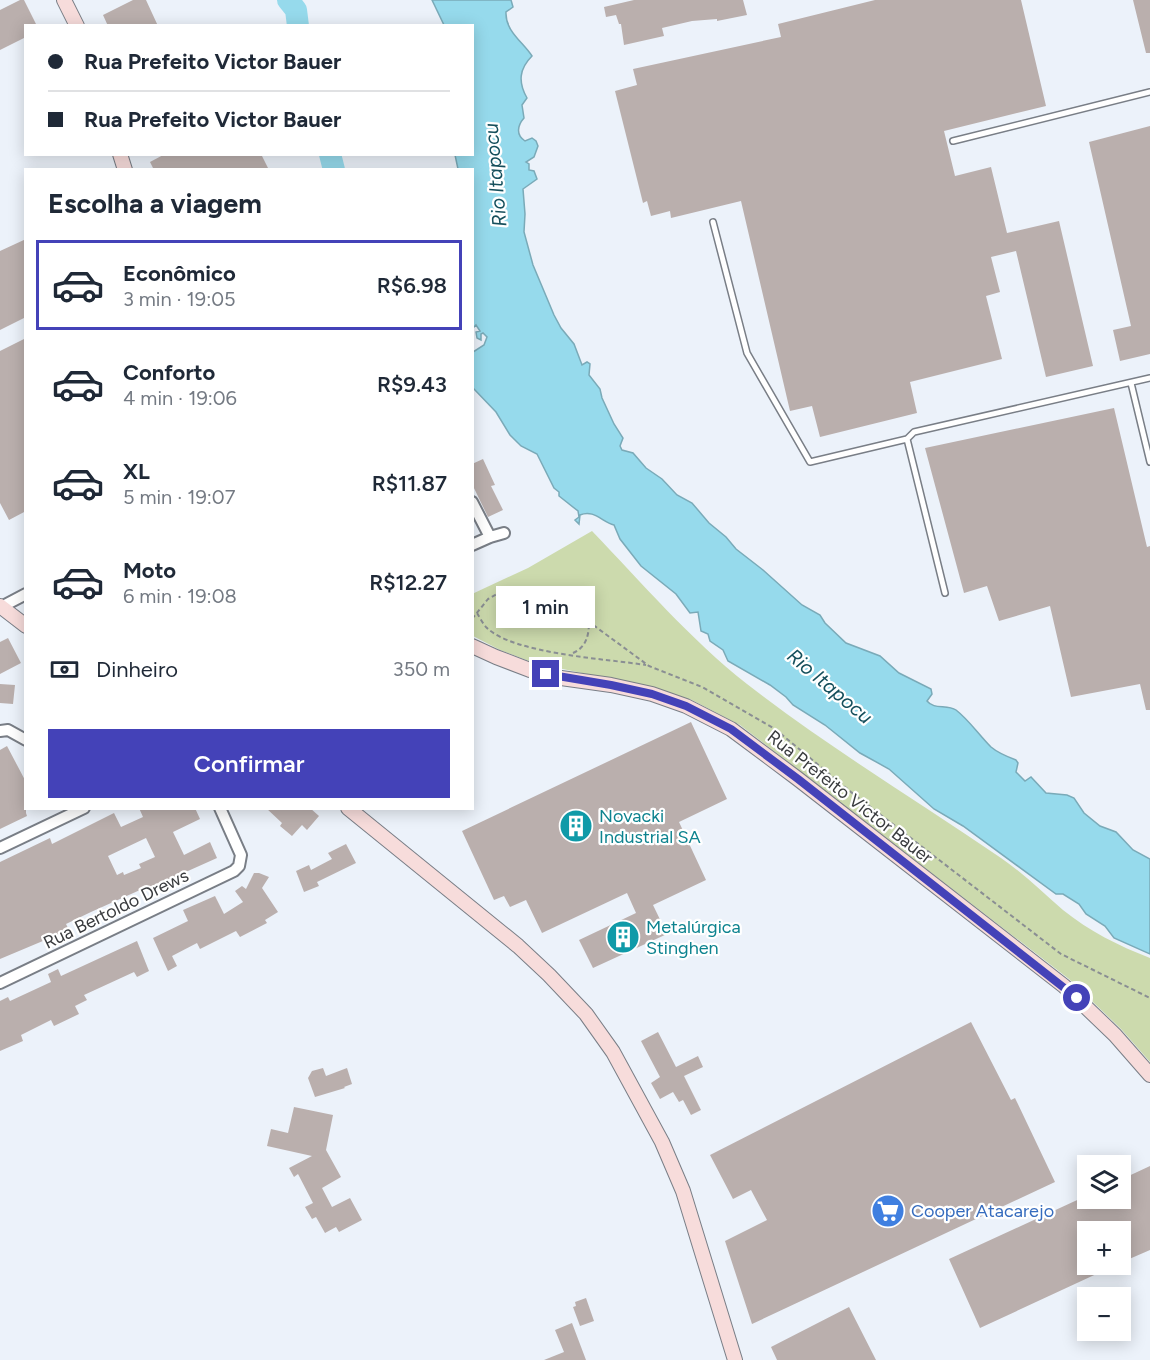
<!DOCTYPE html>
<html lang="pt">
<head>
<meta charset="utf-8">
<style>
  :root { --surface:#fff; --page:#f6f6f7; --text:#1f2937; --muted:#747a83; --line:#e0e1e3; --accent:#4442b8 }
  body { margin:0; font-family:Figtree,sans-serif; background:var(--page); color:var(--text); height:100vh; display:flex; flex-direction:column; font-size:22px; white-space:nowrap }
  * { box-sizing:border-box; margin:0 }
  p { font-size:20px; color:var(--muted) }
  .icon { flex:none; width:33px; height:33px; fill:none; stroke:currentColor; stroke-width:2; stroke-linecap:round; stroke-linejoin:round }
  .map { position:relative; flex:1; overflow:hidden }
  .sheet { position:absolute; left:24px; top:168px; width:450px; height:642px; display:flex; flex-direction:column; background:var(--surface); border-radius:0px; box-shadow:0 3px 15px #0003 }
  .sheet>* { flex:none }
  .banner { position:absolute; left:24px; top:24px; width:450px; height:132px; border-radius:0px; box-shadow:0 3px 15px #0003; display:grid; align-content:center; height:132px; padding:0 24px; background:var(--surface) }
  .controls { position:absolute; left:1077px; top:1155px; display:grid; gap:12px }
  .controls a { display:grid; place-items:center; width:54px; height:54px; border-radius:0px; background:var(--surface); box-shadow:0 3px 15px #0003; font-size:30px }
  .end { position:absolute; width:27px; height:27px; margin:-14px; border:8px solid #4442b8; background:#fff; box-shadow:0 0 0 3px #fff }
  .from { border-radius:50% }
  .bubble { position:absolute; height:42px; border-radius:0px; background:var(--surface); box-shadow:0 3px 15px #0003; font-size:20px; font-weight:600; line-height:42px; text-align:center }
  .banner b { display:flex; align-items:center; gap:21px; height:57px; font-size:22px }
  .banner b+b { border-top:2px solid var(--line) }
  .banner i { width:15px; height:15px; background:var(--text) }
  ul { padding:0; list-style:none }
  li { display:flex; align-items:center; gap:18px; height:90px; margin:0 12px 9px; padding:0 12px; border:3px solid transparent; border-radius:0px }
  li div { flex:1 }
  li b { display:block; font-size:22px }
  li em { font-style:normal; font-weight:600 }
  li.selected { border-color:var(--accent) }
  li>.icon { width:54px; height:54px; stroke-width:1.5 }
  h2 { padding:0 24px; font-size:27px; line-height:72px }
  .pay { display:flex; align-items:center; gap:15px; height:66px; padding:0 24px; font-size:22px }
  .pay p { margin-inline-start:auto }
  .cta { display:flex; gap:12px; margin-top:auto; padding:12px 24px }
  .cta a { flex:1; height:69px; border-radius:0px; background:var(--accent); color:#fff; font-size:24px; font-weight:600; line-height:69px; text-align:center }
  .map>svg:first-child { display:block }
  .green { fill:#ccdaad }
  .water { fill:#96daec; stroke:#7aaab8; stroke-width:1.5 }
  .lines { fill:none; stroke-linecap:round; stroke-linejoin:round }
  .river { stroke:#96daec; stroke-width:22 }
  .building { fill:#baafad; fill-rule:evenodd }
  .lane-casing { stroke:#797e86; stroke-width:8 }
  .street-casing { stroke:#797e86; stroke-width:14 }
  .secondary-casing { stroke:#797e86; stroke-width:16 }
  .path { stroke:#8a8e93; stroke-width:2; stroke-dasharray:4.5 3; stroke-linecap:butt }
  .lane { stroke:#fff; stroke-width:5 }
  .street { stroke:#fff; stroke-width:10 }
  .secondary { stroke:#f7dcdb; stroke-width:14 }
  .route { stroke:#4442b8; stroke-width:8 }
  .labels { text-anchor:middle; stroke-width:4.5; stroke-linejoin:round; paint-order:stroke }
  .street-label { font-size:18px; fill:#393b3e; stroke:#fff }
  .culture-label { font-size:18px; fill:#0d838f; stroke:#fff; text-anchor:start }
  .shop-label { font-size:18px; fill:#366cbe; stroke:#fff; text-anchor:start }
  .water-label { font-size:20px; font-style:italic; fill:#154f5c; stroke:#fff }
</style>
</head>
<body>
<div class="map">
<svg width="1150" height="1360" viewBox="0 0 1150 1360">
  <rect width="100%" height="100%" fill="#ecf2fa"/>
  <!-- green -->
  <path class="green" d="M 592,531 C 642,583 690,639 747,684 C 828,747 916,800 1001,858 C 1023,873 1042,892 1063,910 C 1089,931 1119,946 1150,958 L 1150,1062 L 1121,1029 L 1069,979 L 740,725 L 692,700 L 654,688 L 534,663 L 500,650 L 473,636 L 472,594 L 528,568 Z"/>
  <!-- water -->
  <path class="water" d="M 432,0 L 511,0 L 513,7 L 506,12 C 505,31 523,42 532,56 C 519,69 518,82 527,98 L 522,105 L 524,118 C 517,126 516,135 525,141 L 532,138 L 536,141 L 538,146 L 534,157 L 526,162 L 529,164 L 529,170 L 534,171 L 537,179 L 523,189 L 525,214 L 524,232 L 533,265 L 554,315 L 561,328 L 574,344 L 582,365 L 587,362 L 590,364 L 589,375 L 600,389 L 602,398 L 614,424 L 623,438 L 620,446 L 622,450 L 633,453 L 646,468 L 662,479 L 677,495 L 692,503 L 709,523 L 726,537 L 736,549 L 763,570 L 802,605 L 820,615 L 825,623 L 846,643 L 880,656 L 899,673 L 931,689 L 932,694 L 927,701 C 934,710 947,704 956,710 C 969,720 979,735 991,747 C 998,753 1008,757 1016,760 L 1018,763 L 1016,772 L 1025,781 L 1031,777 L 1046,793 L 1067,795 L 1074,798 L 1084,813 L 1100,826 L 1116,832 L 1133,850 L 1150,859 L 1150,954 L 1114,938 L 1105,926 L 1086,914 L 1079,904 L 1063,894 L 1056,894 L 963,826 L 934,809 L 889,769 L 860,753 L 825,725 L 793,705 L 786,697 L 770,685 L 728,661 L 723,650 L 710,641 L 708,634 L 701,631 L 698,612 L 690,613 L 676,594 L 641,566 L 620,539 L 614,525 C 602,522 594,509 580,515 L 579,524 L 575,520 L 579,517 L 578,511 L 559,496 L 559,492 L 554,488 L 537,454 L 521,446 L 510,435 L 496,412 L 473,388 L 473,352 L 484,345 L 487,337 L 483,333 L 481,334 L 481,340 L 477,338 L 476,332 L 480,331 L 476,325 L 473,328 L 472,170 L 458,169 L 455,155 L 472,154 L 472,26 L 444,25 Z"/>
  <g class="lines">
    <!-- river -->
    <path class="river" d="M 288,0 L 296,10 L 298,26
      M 330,154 L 334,170"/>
  </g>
  <!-- building -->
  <path class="building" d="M 20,0 L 24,0 L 37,26 L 26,26 L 26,37 L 0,50 L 0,10 Z
    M 133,0 L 146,0 L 158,26 L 108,26 L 103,15 Z
    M 634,0 L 743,0 L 747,15 L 717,21 L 717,19 L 692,21 L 662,28 L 664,36 L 624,45 L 621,24 L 619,24 L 616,15 L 606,17 L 604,7 Z
    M 875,0 L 1021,0 L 1046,106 L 944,131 L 955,176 L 991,167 L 1007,233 L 1059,221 L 1093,366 L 1046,377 L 1016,251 L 991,257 L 1000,292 L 986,296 L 1002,359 L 910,382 L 917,413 L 820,437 L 812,406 L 790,411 L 741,201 L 671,218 L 670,211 L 651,216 L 647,201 L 643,203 L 615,91 L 637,85 L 633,69 L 781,37 L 778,24 Z
    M 1133,0 L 1150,0 L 1150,53 L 1146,53 Z
    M 1150,126 L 1150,354 L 1120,361 L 1113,330 L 1131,326 L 1089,142 Z
    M 165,154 L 261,154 L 269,170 L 154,170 L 150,162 Z
    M 26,239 L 26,317 L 0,330 L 0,251 Z
    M 26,338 L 26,511 L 9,520 L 0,503 L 0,351 Z
    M 1114,408 L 1147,547 L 1150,546 L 1150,710 L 1146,710 L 1140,684 L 1071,697 L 1050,606 L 999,621 L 987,586 L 964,593 L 925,448 Z
    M 483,459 L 495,485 L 491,486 L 503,510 L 488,517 L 472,484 L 472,464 Z
    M 8,638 L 21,663 L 0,674 L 0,642 Z
    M 0,684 L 15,685 L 13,704 L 0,703 Z
    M 691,722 L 727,799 L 679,822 L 706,880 L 653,905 L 667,934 L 593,968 L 579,940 L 636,913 L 627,893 L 542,933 L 526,900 L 510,907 L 504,896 L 494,900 L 462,831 Z
    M 7,746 L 26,782 L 26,813 L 27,816 L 0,829 L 0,750 Z
    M 139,808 L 195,808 L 200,819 L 173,832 L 184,855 L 210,842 L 217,858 L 141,892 L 140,890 L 91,912 L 66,924 L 69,930 L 0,959 L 0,862 L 50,838 L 52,844 L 114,813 L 121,827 L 143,817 ZM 146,838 L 155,857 L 139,864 L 141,868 L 124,875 L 123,872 L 117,875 L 108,856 Z
    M 266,808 L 310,808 L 319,816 L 307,830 L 302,825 L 292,836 L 280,826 L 282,823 Z
    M 346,844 L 356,863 L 317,882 L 319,886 L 304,892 L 296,871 L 309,865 L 311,870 L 332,859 L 328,853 Z
    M 254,873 L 259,873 L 269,877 L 262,888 L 278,912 L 265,920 L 267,923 L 240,937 L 236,931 L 200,949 L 197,943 L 172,956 L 177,966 L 168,971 L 153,938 L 188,921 L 183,910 L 215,896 L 224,914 L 243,902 L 235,891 L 242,886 L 246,889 Z
    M 137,941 L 149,971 L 137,977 L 134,972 L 84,995 L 87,1000 L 75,1006 L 79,1014 L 54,1026 L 51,1020 L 21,1035 L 23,1041 L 0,1051 L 0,1001 L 8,997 L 10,1001 L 51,982 L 48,974 L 58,969 L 61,976 Z
    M 971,1022 L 1011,1100 L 1015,1098 L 1055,1182 L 752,1324 L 725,1241 L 767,1220 L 751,1190 L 733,1199 L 710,1155 Z
    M 658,1032 L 676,1067 L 698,1056 L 703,1067 L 684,1076 L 701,1110 L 691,1115 L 683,1100 L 679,1102 L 673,1092 L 660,1099 L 651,1083 L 660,1077 L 641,1041 Z
    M 323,1068 L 326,1076 L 347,1068 L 352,1084 L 344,1087 L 345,1088 L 315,1097 L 308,1078 L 312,1071 Z
    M 294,1107 L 333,1115 L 326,1150 L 341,1177 L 322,1188 L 332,1207 L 350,1198 L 362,1220 L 339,1232 L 336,1227 L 325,1233 L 316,1217 L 312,1219 L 305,1207 L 313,1203 L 298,1174 L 294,1177 L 289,1168 L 312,1156 L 267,1146 L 271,1129 L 288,1133 Z
    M 1150,1166 L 1150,1250 L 1120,1263 L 1120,1232 L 1088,1232 L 1088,1264 L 1118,1264 L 980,1328 L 949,1259 L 1088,1195 L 1088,1198 L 1120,1198 L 1120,1180 Z
    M 586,1298 L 594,1321 L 580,1326 L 573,1307 L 576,1306 L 575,1302 Z
    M 849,1307 L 876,1360 L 777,1360 L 771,1347 Z
    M 572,1323 L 586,1360 L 544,1360 L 564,1352 L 555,1330 Z"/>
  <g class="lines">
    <defs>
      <path id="lane" d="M 953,141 L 1150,92
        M 713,222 L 747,353 L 810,462 L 907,439
        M 1131,383 L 1150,462
        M 945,593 L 907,439 L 914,432 L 1150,378"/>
      <path id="street" d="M 472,502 L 490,537
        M 472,545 L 490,537 L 504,533
        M 1,607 L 26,594
        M 0,731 L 8,730 L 26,740
        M 0,848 L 84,808
        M 0,983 L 234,871 L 239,866 L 241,855 L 220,808"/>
      <path id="secondary" d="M 64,0 L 77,26
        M 120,154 L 125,170
        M 0,606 L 26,626
        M 472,646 L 496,657 L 530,670 L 561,678 L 611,685 L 652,694 L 686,706 L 731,729 L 798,779 L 1064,986 L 1115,1035 L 1150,1075
        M 348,808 L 518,946 L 549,975 L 586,1014 L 613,1052 L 662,1142 L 683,1191 L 735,1360"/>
    </defs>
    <!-- lane casing -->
    <use href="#lane" class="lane-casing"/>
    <!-- street casing -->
    <use href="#street" class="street-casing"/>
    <!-- secondary casing -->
    <use href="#secondary" class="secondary-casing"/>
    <!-- path -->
    <path class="path" d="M 477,613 C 480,618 483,624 487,628 C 514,654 608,659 646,665
      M 472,619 L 488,599 L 499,593 L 518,590 L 533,590 L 570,608 L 649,666 L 702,687 L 775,729 L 851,792 L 1061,954 L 1150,998
      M 573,653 C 587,647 589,634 589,621"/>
    <!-- lane -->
    <use href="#lane" class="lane"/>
    <!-- street -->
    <use href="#street" class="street"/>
    <!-- secondary -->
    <use href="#secondary" class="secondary"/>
  </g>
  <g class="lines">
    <!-- route -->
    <path class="route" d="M 546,674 L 611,685 L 652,694 L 686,706 L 731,729 L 798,779 L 1077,998"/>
  </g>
  <!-- icons -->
  <defs>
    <symbol id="building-disc" viewBox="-11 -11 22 22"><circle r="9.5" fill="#0f9aa8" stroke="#fff"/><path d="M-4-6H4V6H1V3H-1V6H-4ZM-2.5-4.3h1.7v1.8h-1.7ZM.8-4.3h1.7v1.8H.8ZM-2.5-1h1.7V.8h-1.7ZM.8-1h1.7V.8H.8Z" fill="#fff"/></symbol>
    <symbol id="supermarket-disc" viewBox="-11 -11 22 22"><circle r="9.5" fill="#3f7fe0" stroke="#fff"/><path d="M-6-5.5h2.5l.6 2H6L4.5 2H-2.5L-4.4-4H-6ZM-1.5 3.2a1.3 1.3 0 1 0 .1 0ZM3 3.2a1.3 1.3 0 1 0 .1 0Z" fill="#fff"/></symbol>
  </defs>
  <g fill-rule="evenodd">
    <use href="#building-disc" x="557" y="807" width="38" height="38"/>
    <use href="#building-disc" x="604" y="918" width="38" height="38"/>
    <use href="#supermarket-disc" x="869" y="1192" width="38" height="38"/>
  </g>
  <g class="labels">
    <!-- street labels -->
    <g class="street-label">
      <text transform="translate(850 797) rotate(38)" y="6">Rua Prefeito Victor Bauer</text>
      <text transform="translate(116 909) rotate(-26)" y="6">Rua Bertoldo Drews</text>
    </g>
    <!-- culture labels -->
    <g class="culture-label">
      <text x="599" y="822">Novacki<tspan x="599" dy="21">Industrial SA</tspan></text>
      <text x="646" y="933">Metalúrgica<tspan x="646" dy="21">Stinghen</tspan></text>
    </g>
    <!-- shop labels -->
    <g class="shop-label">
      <text x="911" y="1217">Cooper Atacarejo</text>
    </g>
    <!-- water labels -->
    <g class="water-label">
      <text transform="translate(495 175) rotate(-95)" y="7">Rio Itapocu</text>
      <text transform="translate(830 686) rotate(40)" y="7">Rio Itapocu</text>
    </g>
  </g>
</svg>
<div class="controls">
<a><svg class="icon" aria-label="layers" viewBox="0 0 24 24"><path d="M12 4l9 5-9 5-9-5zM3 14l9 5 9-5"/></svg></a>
<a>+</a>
<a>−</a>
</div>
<i class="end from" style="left:1077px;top:998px"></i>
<i class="end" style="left:546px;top:674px"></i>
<div class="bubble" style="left:496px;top:586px;width:99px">1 min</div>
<div class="banner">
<b><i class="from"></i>Rua Prefeito Victor Bauer</b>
<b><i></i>Rua Prefeito Victor Bauer</b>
</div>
<section class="sheet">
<h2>Escolha a viagem</h2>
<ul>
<li class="selected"><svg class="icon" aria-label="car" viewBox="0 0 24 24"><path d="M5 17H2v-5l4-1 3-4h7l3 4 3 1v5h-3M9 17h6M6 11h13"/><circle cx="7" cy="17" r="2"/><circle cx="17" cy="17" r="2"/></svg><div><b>Econômico</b><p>3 min · 19:05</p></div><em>R$6.98</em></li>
<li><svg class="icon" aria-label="car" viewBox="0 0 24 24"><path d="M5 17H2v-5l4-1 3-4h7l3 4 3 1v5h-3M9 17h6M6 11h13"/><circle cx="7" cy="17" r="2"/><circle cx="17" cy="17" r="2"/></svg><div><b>Conforto</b><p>4 min · 19:06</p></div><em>R$9.43</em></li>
<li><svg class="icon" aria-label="car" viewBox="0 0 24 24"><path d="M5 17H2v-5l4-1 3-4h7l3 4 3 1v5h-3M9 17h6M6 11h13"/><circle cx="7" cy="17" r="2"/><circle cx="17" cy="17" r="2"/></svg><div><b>XL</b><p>5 min · 19:07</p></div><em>R$11.87</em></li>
<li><svg class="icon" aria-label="car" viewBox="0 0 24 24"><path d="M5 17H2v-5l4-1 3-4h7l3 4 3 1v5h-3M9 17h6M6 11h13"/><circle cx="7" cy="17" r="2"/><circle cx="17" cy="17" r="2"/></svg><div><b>Moto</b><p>6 min · 19:08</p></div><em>R$12.27</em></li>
</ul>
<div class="pay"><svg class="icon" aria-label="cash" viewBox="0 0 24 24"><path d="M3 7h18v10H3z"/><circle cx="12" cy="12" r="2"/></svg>Dinheiro<p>350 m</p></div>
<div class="cta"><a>Confirmar</a></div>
</section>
</div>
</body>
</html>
